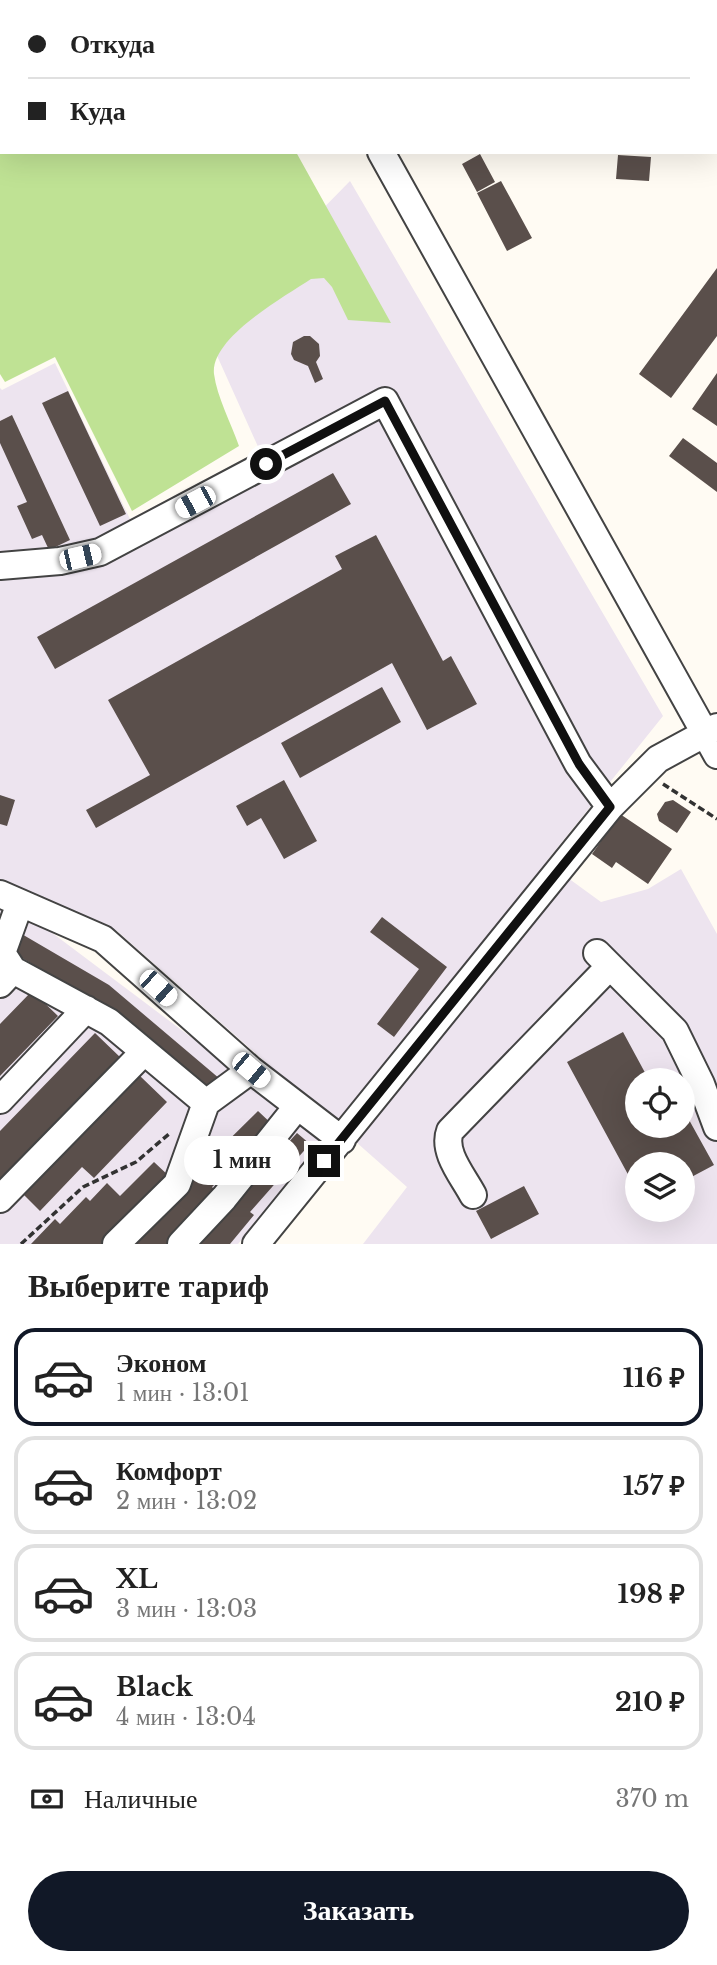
<!DOCTYPE html>
<html lang="ru">
<head>
<meta charset="utf-8">
<style>
  :root { --surface:#fff; --page:#f6f6f6; --text:#222; --muted:#767676; --line:#e0e0e0; --accent:#111827 }
  body { margin:0; font-family:"Libre Baskerville",serif; background:var(--page); color:var(--text); height:100vh; display:flex; flex-direction:column; font-size:26px; white-space:nowrap }
  * { box-sizing:border-box; margin:0 }
  p { font-size:23px; color:var(--muted) }
  .icon { flex:none; width:38px; height:38px; fill:none; stroke:currentColor; stroke-width:2; stroke-linecap:round; stroke-linejoin:round }
  .map { position:relative; height:1244px; overflow:hidden }
  .panel { display:flex; flex-direction:column; background:var(--surface); flex:1 }
  .panel>* { flex:none }
  .banner { position:absolute; left:0px; top:0px; width:718px; height:154px; box-shadow:0 7px 28px #0002; display:grid; align-content:center; height:154px; padding:0 28px; background:var(--surface) }
  .buttons { position:absolute; left:625px; top:1068px; display:grid; gap:14px }
  .buttons a { display:grid; place-items:center; width:70px; height:70px; border-radius:50%; background:var(--surface); box-shadow:0 7px 28px #0002; font-size:35px }
  .end { position:absolute; width:32px; height:32px; margin:-16px; border:9px solid #101010; background:#fff; box-shadow:0 0 0 4px #fff }
  .from { border-radius:50% }
  .bubble { position:absolute; height:49px; border-radius:24px; background:var(--surface); box-shadow:0 7px 28px #0002; font-size:23px; font-weight:800; line-height:49px; text-align:center }
  .car { position:absolute; width:21px; height:42px; margin:-21px -10px; border-radius:9px; box-shadow:0 0 5px 2px #0007; background:linear-gradient(#fff 24%,#345 0 40%,#fff 0 76%,#345 0 86%,#fff 0) }
  .banner b { display:flex; align-items:center; gap:24px; height:66px; font-size:26px }
  .banner b+b { border-top:2px solid var(--line) }
  .banner i { width:18px; height:18px; background:var(--text) }
  ul { padding:0; list-style:none }
  li { display:flex; align-items:center; gap:21px; height:98px; margin:0 14px 10px; padding:0 14px; border:4px solid var(--line); border-radius:21px }
  li div { flex:1 }
  li b { display:block; font-size:26px }
  li em { font-style:normal; font-weight:800 }
  li.current { border-color:var(--accent) }
  li>.icon { width:63px; height:63px; stroke-width:1.5 }
  h2 { padding:0 28px; font-size:32px; line-height:84px }
  .pay { display:flex; align-items:center; gap:18px; height:77px; padding:0 28px; font-size:26px }
  .pay p { margin-inline-start:auto }
  .cta { display:flex; gap:14px; margin-top:auto; padding:14px 28px }
  .cta a { flex:1; height:80px; border-radius:42px; background:var(--accent); color:#fff; font-size:28px; font-weight:800; line-height:80px; text-align:center }
  .map>svg:first-child { display:block }
  .industrial { fill:#ede4ef; fill-rule:evenodd }
  .forest { fill:#bfe294 }
  .building { fill:#5a4f4b }
  .lines { fill:none; stroke-linecap:round; stroke-linejoin:round }
  .minor-casing { stroke:#434343; stroke-width:30 }
  .path { stroke:#323232; stroke-width:3.5; stroke-dasharray:7 3.5; stroke-linecap:butt }
  .minor { stroke:#fff; stroke-width:26 }
  .route { stroke:#101010; stroke-width:9 }
</style>
</head>
<body>
<div class="map">
<svg width="717" height="1244" viewBox="0 0 717 1244">
  <rect width="100%" height="100%" fill="#fffbf3"/>
  <!-- industrial -->
  <path class="industrial" d="M 350,181 L 663,716 L 546,862 L 601,902 L 648,889 L 681,869 L 717,934 L 717,1244 L 363,1244 L 407,1187 L 117,931 L 0,880 L 0,388 L 2,390 L 55,363 L 130,519 L 260,451 L 205,329 ZM 637,1080 L 682,1080 L 682,1125 L 637,1125 ZM 637,1164 L 682,1164 L 682,1209 L 637,1209 Z
    M 0,908 L 43,926 L 324,1137 L 238,1244 L 0,1244 Z"/>
  <!-- forest -->
  <path class="forest" d="M 0,0 L 232,0 L 2,2 L 2,152 L 296,152 L 391,323 L 348,320 L 332,287 L 324,278 L 311,279 C 284,297 210,338 214,374 C 217,397 231,423 239,446 L 132,511 L 55,357 L 5,382 L 0,374 Z"/>
  <!-- building -->
  <path class="building" d="M 480,154 L 495,182 L 477,192 L 462,164 Z
    M 618,155 L 651,157 L 649,181 L 616,179 Z
    M 501,181 L 532,238 L 507,251 L 477,193 Z
    M 717,268 L 717,336 L 671,398 L 639,374 Z
    M 304,336 L 310,336 L 319,344 L 320,356 L 316,362 L 323,379 L 315,383 L 308,366 L 294,360 L 291,354 L 293,342 Z
    M 717,373 L 717,426 L 692,409 Z
    M 68,391 L 126,514 L 100,526 L 42,403 Z
    M 12,415 L 70,540 L 49,550 L 42,535 L 32,539 L 17,506 L 27,502 L 0,443 L 0,421 Z
    M 683,438 L 717,463 L 717,492 L 669,456 Z
    M 333,473 L 351,504 L 55,669 L 37,637 Z
    M 376,535 L 443,661 L 451,656 L 477,704 L 427,730 L 392,663 L 96,828 L 86,810 L 150,775 L 108,700 L 342,569 L 335,556 Z
    M 382,687 L 401,722 L 300,778 L 281,743 Z
    M 284,780 L 317,841 L 284,859 L 261,818 L 247,826 L 236,806 Z
    M 0,795 L 15,800 L 7,826 L 0,824 Z
    M 673,800 L 691,812 L 677,833 L 659,821 L 657,814 L 665,802 Z
    M 620,814 L 672,849 L 648,884 L 616,862 L 612,868 L 592,854 Z
    M 382,917 L 447,967 L 394,1037 L 377,1024 L 419,969 L 370,932 Z
    M 20,933 L 109,985 L 220,1079 L 207,1094 L 96,1001 L 10,951 Z
    M 32,991 L 58,1016 L 0,1076 L 0,1024 Z
    M 623,1032 L 649,1080 L 637,1080 L 637,1125 L 682,1125 L 682,1121 L 688,1118 L 714,1165 L 682,1182 L 682,1164 L 637,1164 L 637,1191 L 567,1062 Z
    M 95,1033 L 122,1059 L 0,1183 L 0,1131 Z
    M 140,1076 L 167,1102 L 94,1178 L 82,1167 L 40,1211 L 24,1195 Z
    M 258,1111 L 274,1126 L 212,1187 L 218,1193 L 167,1244 L 134,1244 L 191,1187 L 186,1182 Z
    M 297,1133 L 310,1144 L 250,1212 L 254,1215 L 230,1244 L 196,1244 Z
    M 154,1162 L 170,1177 L 104,1244 L 31,1244 L 55,1219 L 60,1224 L 86,1197 L 90,1201 L 107,1183 L 120,1196 Z
    M 524,1186 L 539,1214 L 491,1239 L 476,1211 Z"/>
  <g class="lines">
    <defs>
      <path id="minor" d="M 298,0 L 299,2
        M 381,152 L 717,755
        M 0,566 L 60,561 L 100,552 L 385,401 L 578,764 L 610,807
        M 0,894 L 103,939 L 251,1070 L 342,1140
        M 597,953 L 675,1031 L 701,1084 L 717,1127
        M 13,970 L 109,1022 L 206,1103
        M 0,984 L 13,970 L 2,953 L 20,903
        M 0,1100 L 86,1009
        M 473,1195 C 463,1176 442,1152 450,1131 L 610,966
        M 0,1199 L 144,1052
        M 116,1244 L 177,1184 L 206,1103 L 251,1070
        M 181,1244 L 224,1198 L 296,1108
        M 256,1244 L 610,807 L 658,759 L 717,727"/>
    </defs>
    <!-- minor casing -->
    <use href="#minor" class="minor-casing"/>
    <!-- path -->
    <path class="path" d="M 663,784 L 717,819
      M 21,1244 L 83,1187 L 136,1162 L 169,1134"/>
    <!-- minor -->
    <use href="#minor" class="minor"/>
  </g>
  <g class="lines">
    <!-- route -->
    <path class="route" d="M 266,464 L 385,401 L 579,764 L 610,807 L 324,1161"/>
  </g>
</svg>
<div class="buttons">
<a><svg class="icon" aria-label="locate" viewBox="0 0 24 24"><circle cx="12" cy="12" r="6"/><path d="M12 2v4M12 18v4M2 12h4M18 12h4"/></svg></a>
<a><svg class="icon" aria-label="layers" viewBox="0 0 24 24"><path d="M12 4l9 5-9 5-9-5zM3 14l9 5 9-5"/></svg></a>
</div>
<i class="end from" style="left:266px;top:464px"></i>
<i class="end" style="left:324px;top:1161px"></i>
<div class="bubble" style="left:184px;top:1136px;width:116px">1 мин</div>
<i class="car" style="left:195px;top:502px;rotate:242deg"></i>
<i class="car" style="left:80px;top:557px;rotate:77deg"></i>
<i class="car" style="left:158px;top:988px;rotate:132deg"></i>
<i class="car" style="left:251px;top:1070px;rotate:130deg"></i>
<div class="banner">
<b><i class="from"></i>Откуда</b>
<b><i></i>Куда</b>
</div>
</div>
<section class="panel">
<h2>Выберите тариф</h2>
<ul>
<li class="current"><svg class="icon" aria-label="car" viewBox="0 0 24 24"><path d="M5 17H2v-5l4-1 3-4h7l3 4 3 1v5h-3M9 17h6M6 11h13"/><circle cx="7" cy="17" r="2"/><circle cx="17" cy="17" r="2"/></svg><div><b>Эконом</b><p>1 мин · 13:01</p></div><em>116 ₽</em></li>
<li><svg class="icon" aria-label="car" viewBox="0 0 24 24"><path d="M5 17H2v-5l4-1 3-4h7l3 4 3 1v5h-3M9 17h6M6 11h13"/><circle cx="7" cy="17" r="2"/><circle cx="17" cy="17" r="2"/></svg><div><b>Комфорт</b><p>2 мин · 13:02</p></div><em>157 ₽</em></li>
<li><svg class="icon" aria-label="car" viewBox="0 0 24 24"><path d="M5 17H2v-5l4-1 3-4h7l3 4 3 1v5h-3M9 17h6M6 11h13"/><circle cx="7" cy="17" r="2"/><circle cx="17" cy="17" r="2"/></svg><div><b>XL</b><p>3 мин · 13:03</p></div><em>198 ₽</em></li>
<li><svg class="icon" aria-label="car" viewBox="0 0 24 24"><path d="M5 17H2v-5l4-1 3-4h7l3 4 3 1v5h-3M9 17h6M6 11h13"/><circle cx="7" cy="17" r="2"/><circle cx="17" cy="17" r="2"/></svg><div><b>Black</b><p>4 мин · 13:04</p></div><em>210 ₽</em></li>
</ul>
<div class="pay"><svg class="icon" aria-label="cash" viewBox="0 0 24 24"><path d="M3 7h18v10H3z"/><circle cx="12" cy="12" r="2"/></svg>Наличные<p>370 m</p></div>
<div class="cta"><a>Заказать</a></div>
</section>
</body>
</html>
